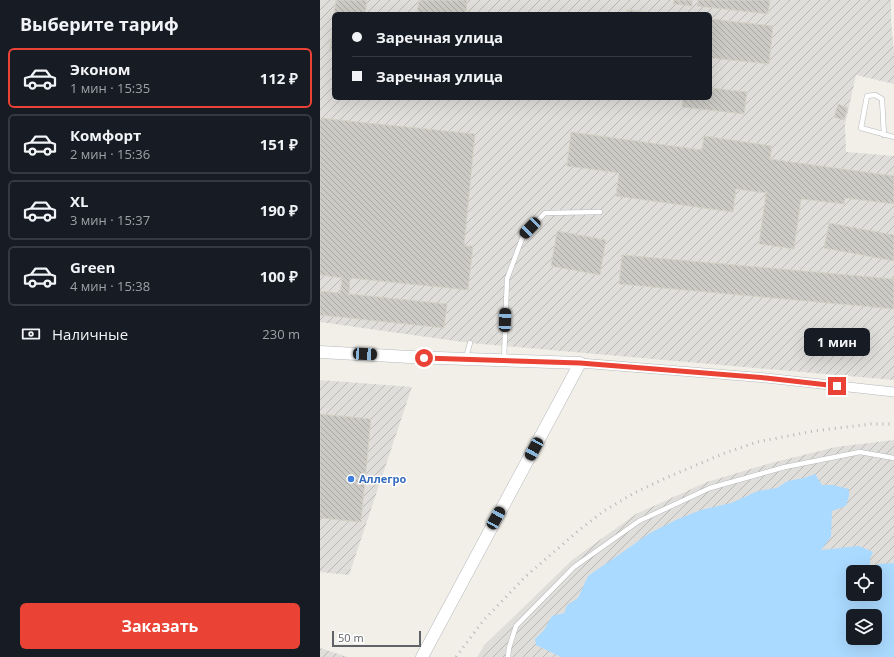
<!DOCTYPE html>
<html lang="ru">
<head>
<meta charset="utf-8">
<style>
  :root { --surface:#171b24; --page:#242831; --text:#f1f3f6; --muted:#9ea1a6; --line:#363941; --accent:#ea4335 }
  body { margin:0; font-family:"Open Sans",sans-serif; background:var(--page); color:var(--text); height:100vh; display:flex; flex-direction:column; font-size:15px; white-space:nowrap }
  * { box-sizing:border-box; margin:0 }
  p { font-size:13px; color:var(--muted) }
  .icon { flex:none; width:22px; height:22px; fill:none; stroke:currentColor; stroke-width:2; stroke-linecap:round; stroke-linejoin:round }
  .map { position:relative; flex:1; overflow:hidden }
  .details { display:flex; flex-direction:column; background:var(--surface); width:320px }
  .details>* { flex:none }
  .top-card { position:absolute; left:12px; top:12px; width:380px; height:88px; border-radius:6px; box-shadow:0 4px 16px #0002; display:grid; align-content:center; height:88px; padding:0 20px; background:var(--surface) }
  .fabs { position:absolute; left:526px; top:565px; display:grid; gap:8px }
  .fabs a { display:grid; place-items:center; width:36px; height:36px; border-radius:6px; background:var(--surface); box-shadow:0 4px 16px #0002; font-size:20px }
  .scale { position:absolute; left:12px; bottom:10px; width:89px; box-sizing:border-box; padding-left:4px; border:2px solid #5f6368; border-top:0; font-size:11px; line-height:14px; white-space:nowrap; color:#5f6368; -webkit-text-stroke:3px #fff; paint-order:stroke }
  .end { position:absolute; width:18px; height:18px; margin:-9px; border:5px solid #ea4335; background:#fff; box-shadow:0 0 0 2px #fff }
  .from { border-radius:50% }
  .bubble { position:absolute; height:28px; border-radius:6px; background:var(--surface); box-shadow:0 4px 16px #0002; font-size:13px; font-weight:700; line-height:28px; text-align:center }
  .car { position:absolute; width:12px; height:24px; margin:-12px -6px; border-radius:5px; box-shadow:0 0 3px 1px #0007; background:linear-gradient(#222 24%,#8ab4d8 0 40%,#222 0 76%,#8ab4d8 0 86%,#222 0) }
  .top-card b { display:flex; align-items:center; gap:14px; height:38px; font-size:15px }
  .top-card b+b { border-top:1px solid var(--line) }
  .top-card i { width:10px; height:10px; background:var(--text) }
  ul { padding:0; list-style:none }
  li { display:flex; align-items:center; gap:12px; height:60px; margin:0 8px 6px; padding:0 12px; border:2px solid var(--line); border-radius:6px }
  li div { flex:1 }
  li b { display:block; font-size:15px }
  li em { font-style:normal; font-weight:700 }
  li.on { border-color:var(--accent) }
  li>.icon { width:36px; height:36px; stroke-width:1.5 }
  h2 { padding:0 20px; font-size:18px; line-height:48px }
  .pay { display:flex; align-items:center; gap:10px; height:44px; padding:0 20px; font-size:15px }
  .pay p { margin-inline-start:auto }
  .cta { display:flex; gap:8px; margin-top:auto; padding:8px 20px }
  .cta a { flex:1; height:46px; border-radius:6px; background:var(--accent); color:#fff; font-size:16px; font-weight:700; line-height:46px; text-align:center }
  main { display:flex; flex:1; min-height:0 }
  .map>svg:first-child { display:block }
  .industrial { fill:url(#industrial-furrows); fill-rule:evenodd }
  .water { fill:#aadaff; fill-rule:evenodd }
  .building { fill:url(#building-back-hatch); stroke:#d6d1c6 }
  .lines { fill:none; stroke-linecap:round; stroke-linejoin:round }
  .service-casing { stroke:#b5b8bc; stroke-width:5.5 }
  .minor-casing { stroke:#b5b8bc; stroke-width:10 }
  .tertiary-casing { stroke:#b5b8bc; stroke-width:13 }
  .service { stroke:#fff; stroke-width:4.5 }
  .minor { stroke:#fff; stroke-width:9 }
  .tertiary { stroke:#fff; stroke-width:12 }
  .rail { stroke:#b6b7b8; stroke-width:3; stroke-dasharray:1 5; stroke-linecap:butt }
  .route { stroke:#ea4335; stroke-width:5 }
  .shop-dot { fill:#3f7fe0; stroke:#fff; stroke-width:1.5 }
  .labels { text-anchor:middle; stroke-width:3; stroke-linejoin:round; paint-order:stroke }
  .shop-label { font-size:11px; font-weight:bold; fill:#366cbe; stroke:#fff; text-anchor:start }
</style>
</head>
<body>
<main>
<section class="details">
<h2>Выберите тариф</h2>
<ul>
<li class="on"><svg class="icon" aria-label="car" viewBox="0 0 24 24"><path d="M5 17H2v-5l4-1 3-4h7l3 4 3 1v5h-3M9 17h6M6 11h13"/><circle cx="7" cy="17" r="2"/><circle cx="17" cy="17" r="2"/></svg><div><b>Эконом</b><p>1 мин · 15:35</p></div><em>112 ₽</em></li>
<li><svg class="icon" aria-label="car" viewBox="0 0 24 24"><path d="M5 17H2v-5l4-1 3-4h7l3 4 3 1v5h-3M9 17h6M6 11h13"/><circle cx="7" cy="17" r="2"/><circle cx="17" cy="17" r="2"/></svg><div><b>Комфорт</b><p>2 мин · 15:36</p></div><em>151 ₽</em></li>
<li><svg class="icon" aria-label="car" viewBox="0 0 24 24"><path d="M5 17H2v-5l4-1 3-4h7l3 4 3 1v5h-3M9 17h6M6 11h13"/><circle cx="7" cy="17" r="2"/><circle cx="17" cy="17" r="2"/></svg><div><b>XL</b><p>3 мин · 15:37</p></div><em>190 ₽</em></li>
<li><svg class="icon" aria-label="car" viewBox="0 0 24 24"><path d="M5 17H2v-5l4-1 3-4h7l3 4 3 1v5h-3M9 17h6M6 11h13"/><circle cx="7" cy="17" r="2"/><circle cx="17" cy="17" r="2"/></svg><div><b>Green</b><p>4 мин · 15:38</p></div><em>100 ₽</em></li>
</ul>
<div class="pay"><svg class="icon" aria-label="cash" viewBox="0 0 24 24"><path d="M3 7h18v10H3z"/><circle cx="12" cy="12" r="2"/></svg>Наличные<p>230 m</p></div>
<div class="cta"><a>Заказать</a></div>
</section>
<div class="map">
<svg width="574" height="657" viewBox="0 0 574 657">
  <defs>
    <pattern id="industrial-furrows" width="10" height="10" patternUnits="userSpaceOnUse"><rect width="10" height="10" fill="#e0deda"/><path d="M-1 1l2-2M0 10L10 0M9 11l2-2" fill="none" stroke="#b9b8b5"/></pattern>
    <pattern id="building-back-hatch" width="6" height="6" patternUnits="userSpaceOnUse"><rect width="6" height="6" fill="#cccac5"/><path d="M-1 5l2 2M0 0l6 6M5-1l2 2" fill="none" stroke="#a9a8a4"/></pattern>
  </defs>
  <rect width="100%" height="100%" fill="#f1efe8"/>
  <!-- industrial -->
  <path class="industrial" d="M 0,0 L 571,0 L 571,21 L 574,52 L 574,84 L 536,75 L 525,125 L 526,152 L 574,156 L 574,380 L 150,343 L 0,322 ZM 14,14 L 390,14 L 390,98 L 14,98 Z
    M 0,380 L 92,387 L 29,575 L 0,572 Z
    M 574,440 L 574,657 L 157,657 L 164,646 L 252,560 L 316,514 L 387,482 L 451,463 L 516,447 ZM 533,572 L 555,572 L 555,594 L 533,594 ZM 533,616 L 555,616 L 555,638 L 533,638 Z
    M 0,648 L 28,657 L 0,657 Z"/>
  <!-- water -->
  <path class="water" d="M 495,474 L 502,485 L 513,485 L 529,489 L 529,496 L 526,506 L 512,511 L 511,537 L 501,550 L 539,546 L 553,552 L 550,559 L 550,568 L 559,564 L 574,563 L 574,657 L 240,657 L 239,656 L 216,645 L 215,639 L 224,630 L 232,616 L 244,613 L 247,605 L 258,598 L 268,576 L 330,533 L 358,519 L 381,510 L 411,503 L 438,491 L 457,488 L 468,481 L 484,478 ZM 533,572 L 555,572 L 555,594 L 533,594 ZM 533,616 L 555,616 L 555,638 L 533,638 Z"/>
  <!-- building -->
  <path class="building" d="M 16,0 L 47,0 L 45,14 L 14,14 Z
    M 99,0 L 147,0 L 146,14 L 97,14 Z
    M 354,0 L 372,0 L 372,6 L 353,4 Z
    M 378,0 L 450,0 L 448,14 L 377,6 Z
    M 307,10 L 342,14 L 307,14 Z
    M 14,17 L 14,51 L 10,50 Z
    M 390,19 L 453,26 L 449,64 L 390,58 Z
    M 390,88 L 427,92 L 424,114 L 362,107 L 363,98 L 390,98 Z
    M 518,104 L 528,108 L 524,120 L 514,117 Z
    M 0,118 L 155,134 L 144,246 L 153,246 L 148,290 L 30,278 L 29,294 L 127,304 L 124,328 L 0,315 L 0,291 L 20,293 L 22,278 L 0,275 Z
    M 251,132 L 382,150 L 384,136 L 452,146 L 450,159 L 574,176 L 574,204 L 525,198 L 524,204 L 481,199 L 474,249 L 439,244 L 446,193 L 416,189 L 413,212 L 296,196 L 299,173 L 247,166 Z
    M 509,223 L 574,235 L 574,261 L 504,248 Z
    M 237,231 L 286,240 L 280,275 L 231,266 Z
    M 302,255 L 574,279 L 574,309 L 299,284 Z
    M 0,414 L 51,419 L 41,522 L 0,518 Z"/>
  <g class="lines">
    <defs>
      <path id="service" d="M 564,135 L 562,99 L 555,95 L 547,96 L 541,128 L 574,137
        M 146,357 L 150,343
        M 184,360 L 187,279 L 203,236 L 225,213 L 280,212
        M 188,657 L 189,648 L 196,626 L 254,567 L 319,521 L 390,488 L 465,467 L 540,452 L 574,458"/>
      <path id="minor" d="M 260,363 L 446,378 L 574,392"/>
      <path id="tertiary" d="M 0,352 L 90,357 L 260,363 L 102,657"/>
    </defs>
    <!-- service casing -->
    <use href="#service" class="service-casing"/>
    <!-- minor casing -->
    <use href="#minor" class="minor-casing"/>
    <!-- tertiary casing -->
    <use href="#tertiary" class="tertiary-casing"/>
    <!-- service -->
    <use href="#service" class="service"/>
    <!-- minor -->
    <use href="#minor" class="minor"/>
    <!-- tertiary -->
    <use href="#tertiary" class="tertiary"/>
    <!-- rail -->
    <path class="rail" d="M 136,657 L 163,621 L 205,577 L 258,531 L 284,511 L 314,493 L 348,477 L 405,453 L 437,442 L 494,431 L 551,424 L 574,424"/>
  </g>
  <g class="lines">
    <!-- route -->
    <path class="route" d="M 104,358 L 260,363 L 446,378 L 517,386"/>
  </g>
  <!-- markers -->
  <circle class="shop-dot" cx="31" cy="479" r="4"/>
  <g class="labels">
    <!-- shop labels -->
    <g class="shop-label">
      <text x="39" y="483">Аллегро</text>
    </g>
  </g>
</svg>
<div class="fabs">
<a><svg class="icon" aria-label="locate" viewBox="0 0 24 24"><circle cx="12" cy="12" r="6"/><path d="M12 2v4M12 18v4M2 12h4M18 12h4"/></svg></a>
<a><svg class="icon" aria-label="layers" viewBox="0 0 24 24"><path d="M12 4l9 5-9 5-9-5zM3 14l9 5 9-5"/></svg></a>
</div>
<div class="scale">50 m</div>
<i class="end from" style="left:104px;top:358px"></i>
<i class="end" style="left:517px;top:386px"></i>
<div class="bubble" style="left:484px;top:328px;width:66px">1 мин</div>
<i class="car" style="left:210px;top:228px;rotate:224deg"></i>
<i class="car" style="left:185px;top:320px;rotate:2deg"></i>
<i class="car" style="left:45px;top:354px;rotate:93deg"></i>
<i class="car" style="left:214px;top:449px;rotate:208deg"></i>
<i class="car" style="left:176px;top:518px;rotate:29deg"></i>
<div class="top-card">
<b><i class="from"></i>Заречная улица</b>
<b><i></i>Заречная улица</b>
</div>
</div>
</main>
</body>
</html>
